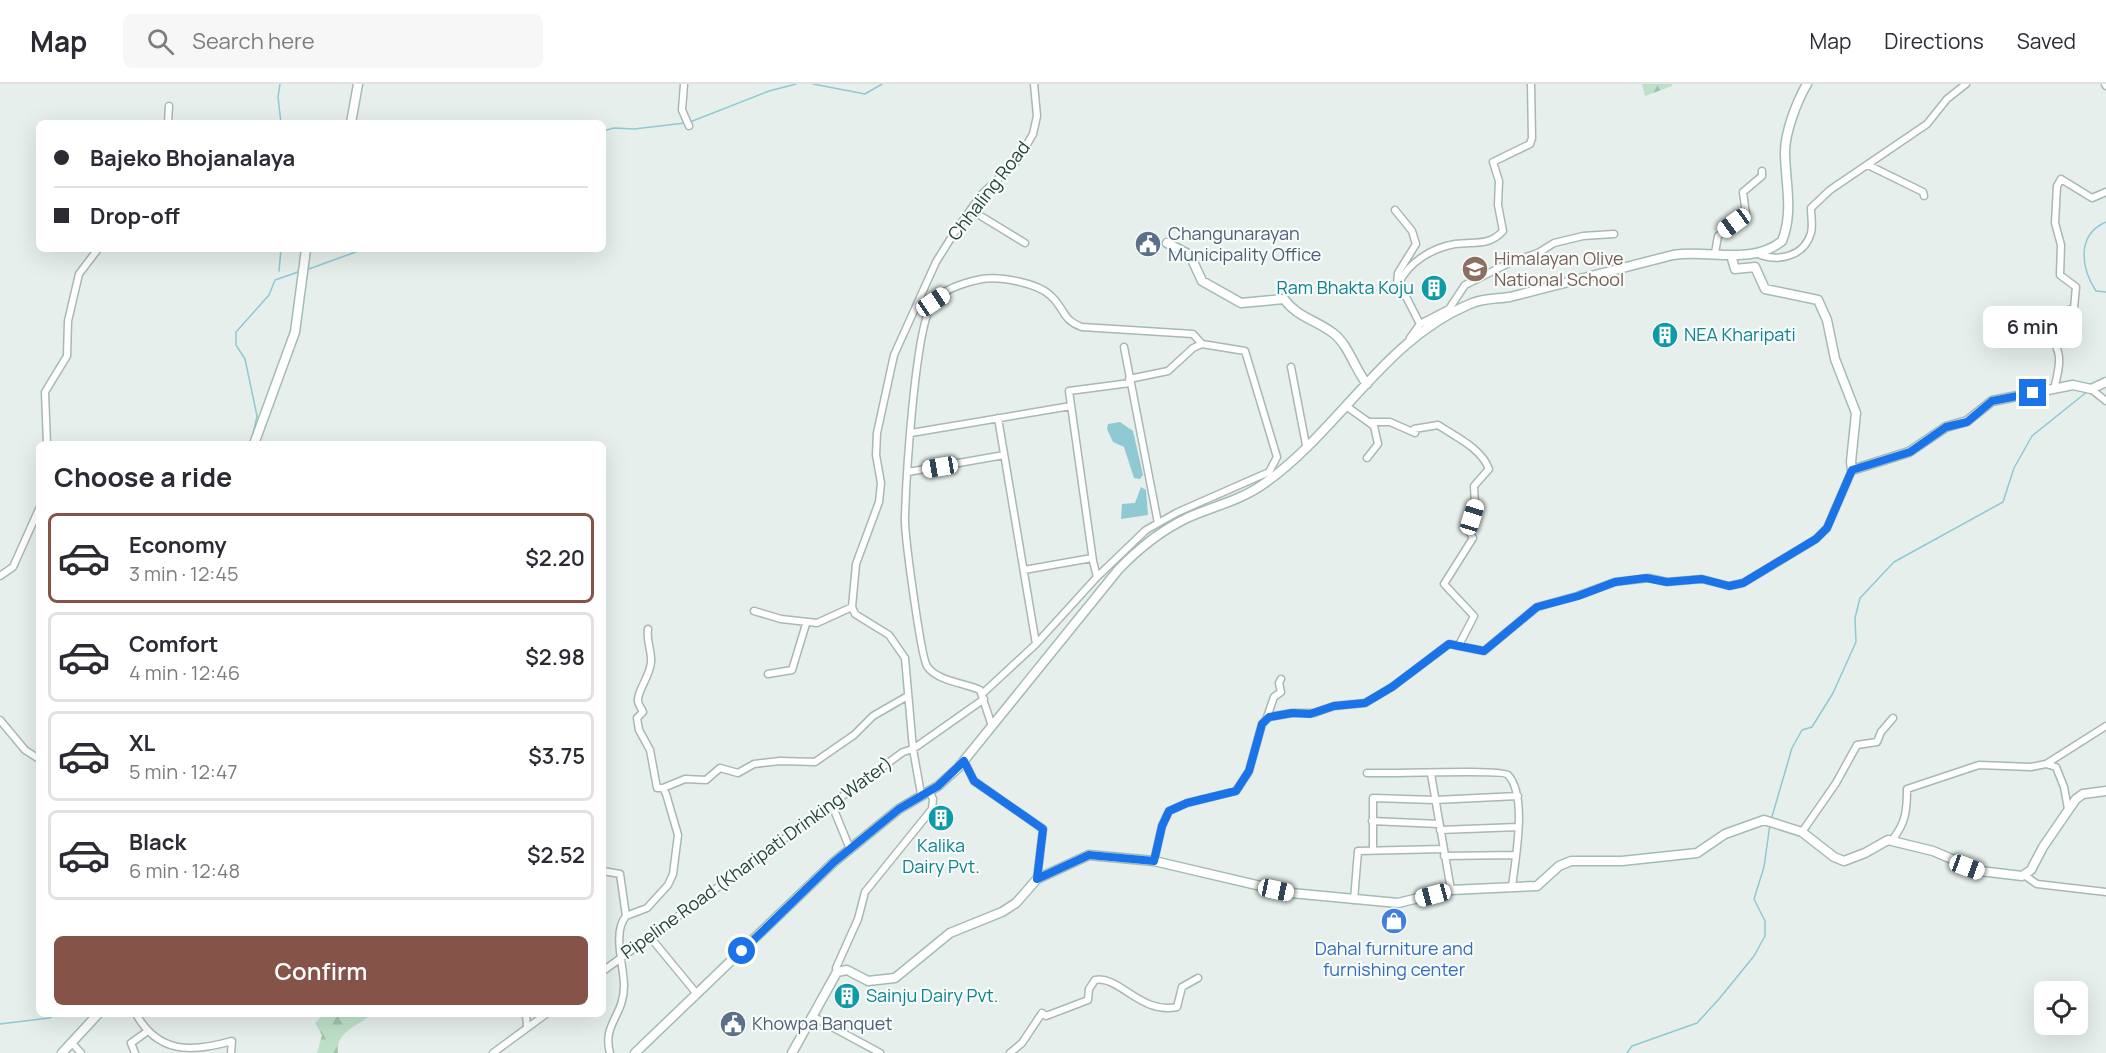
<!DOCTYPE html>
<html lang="en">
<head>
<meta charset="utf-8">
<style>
  :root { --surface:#fff; --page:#f7f7f7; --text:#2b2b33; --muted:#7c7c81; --line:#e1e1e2; --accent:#855347 }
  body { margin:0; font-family:Manrope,sans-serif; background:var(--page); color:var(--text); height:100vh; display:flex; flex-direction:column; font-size:22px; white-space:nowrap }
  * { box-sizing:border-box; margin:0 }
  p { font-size:20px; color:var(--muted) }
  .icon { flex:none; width:33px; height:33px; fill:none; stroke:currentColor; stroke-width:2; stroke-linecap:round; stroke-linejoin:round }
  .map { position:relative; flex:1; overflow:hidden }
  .side { position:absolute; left:36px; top:357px; width:570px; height:576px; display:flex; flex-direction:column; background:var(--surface); border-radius:9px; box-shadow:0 6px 24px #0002 }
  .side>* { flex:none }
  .guide { position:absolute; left:36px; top:36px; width:570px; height:132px; border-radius:9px; box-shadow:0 6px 24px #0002; display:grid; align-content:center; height:132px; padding:0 18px; background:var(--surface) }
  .tools { position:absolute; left:2034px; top:897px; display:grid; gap:12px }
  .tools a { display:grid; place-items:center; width:54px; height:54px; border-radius:9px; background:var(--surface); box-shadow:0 6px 24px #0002; font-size:30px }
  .end { position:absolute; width:27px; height:27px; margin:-14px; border:8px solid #1a73e8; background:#fff; box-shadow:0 0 0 3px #fff }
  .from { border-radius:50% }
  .bubble { position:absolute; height:42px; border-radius:9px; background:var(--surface); box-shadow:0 6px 24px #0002; font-size:20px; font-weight:600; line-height:42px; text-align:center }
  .car { position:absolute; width:18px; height:36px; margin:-18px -9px; border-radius:8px; box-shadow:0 0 4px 2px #0007; background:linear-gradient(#fff 24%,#345 0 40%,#fff 0 76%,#345 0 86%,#fff 0) }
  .guide b { display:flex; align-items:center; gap:21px; height:57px; font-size:22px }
  .guide b+b { border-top:2px solid var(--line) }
  .guide i { width:15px; height:15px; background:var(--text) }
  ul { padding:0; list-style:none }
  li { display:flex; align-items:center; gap:18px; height:90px; margin:0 12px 9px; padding:0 6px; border:3px solid var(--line); border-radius:9px }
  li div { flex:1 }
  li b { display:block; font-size:22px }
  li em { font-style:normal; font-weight:600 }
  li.active { border-color:var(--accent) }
  li>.icon { width:54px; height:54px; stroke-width:1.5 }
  h2 { padding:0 18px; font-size:27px; line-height:72px }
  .primary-button { display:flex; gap:12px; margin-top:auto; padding:12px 18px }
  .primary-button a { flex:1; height:69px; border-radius:9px; background:var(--accent); color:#fff; font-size:24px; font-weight:600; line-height:69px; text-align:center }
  header { display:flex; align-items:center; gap:36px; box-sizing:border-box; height:84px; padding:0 30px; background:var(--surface); border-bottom:2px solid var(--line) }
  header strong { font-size:28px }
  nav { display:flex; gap:33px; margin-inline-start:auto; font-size:21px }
  .search { width:420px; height:54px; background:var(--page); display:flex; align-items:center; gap:15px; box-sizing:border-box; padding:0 21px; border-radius:9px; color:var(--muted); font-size:22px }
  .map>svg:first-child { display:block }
  .forest { fill:url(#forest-firs) }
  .water { fill:#8ec9d4 }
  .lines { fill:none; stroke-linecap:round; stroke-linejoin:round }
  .stream { stroke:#8ec9d4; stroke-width:1.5 }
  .street-casing { stroke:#a8b8b2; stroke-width:9 }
  .secondary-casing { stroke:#a4bbb3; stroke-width:11 }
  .street { stroke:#fff; stroke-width:6 }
  .secondary { stroke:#fff; stroke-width:8 }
  .route { stroke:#1a73e8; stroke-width:8 }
  .labels { text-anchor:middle; stroke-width:4.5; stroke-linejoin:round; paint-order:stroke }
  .street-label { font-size:18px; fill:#24423a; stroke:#f7fbf9 }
  .service-label { font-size:18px; fill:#4e5e75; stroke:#f7fbf9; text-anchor:start }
  .education-label { font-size:18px; fill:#785e54; stroke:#f7fbf9; text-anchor:start }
  .culture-label { font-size:18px; fill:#0d838f; stroke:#f7fbf9; text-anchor:start }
  .shop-label { font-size:18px; fill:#366cbe; stroke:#f7fbf9 }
</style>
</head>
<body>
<header>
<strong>Map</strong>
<div class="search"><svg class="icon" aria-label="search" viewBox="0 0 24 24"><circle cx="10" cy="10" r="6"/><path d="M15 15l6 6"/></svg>Search here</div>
<nav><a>Map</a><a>Directions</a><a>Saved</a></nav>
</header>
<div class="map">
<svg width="2106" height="969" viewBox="0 0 2106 969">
  <defs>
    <pattern id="forest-firs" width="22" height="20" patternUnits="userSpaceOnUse" patternTransform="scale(1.5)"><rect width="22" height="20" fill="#bfe0c8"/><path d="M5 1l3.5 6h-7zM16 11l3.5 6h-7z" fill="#a4c1ad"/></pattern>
  </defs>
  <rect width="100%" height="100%" fill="#e6efeb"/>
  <!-- forest -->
  <path class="forest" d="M 1642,0 L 1672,0 L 1672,2 L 1645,12 Z
    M 324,930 L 372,930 C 357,943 335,948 338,969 L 317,969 L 322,951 L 315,939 Z"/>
  <!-- water -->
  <path class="water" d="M 1120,338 L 1133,347 L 1143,391 L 1140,395 L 1134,394 L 1124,363 L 1113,358 L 1107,345 L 1108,340 Z
    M 1141,403 L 1146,406 L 1148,431 L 1121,435 L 1122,420 L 1135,419 Z"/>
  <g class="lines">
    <!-- stream -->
    <path class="stream" d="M 280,0 L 278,13 L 281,39
      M 813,0 L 865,10 L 882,0
      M 690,38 L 769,7 L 796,0
      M 603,47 L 614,44 L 634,45 L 685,39
      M 2106,138 C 2076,151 2081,184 2096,207 L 2106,208
      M 306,186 L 364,165
      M 279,187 L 281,165
      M 253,350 L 257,332 L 245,275 L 236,261 L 236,248 L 269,211 L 275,196 L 298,188
      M 1771,736 L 1792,664 L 1802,646 L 1812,643 L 1833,609 L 1856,558 L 1855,534 L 1860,514 L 1894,478 L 2003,418 L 2014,384 L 2032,352 L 2088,307
      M 0,940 L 49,934 L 57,930
      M 1627,969 L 1632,962 L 1697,939 L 1719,915 L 1754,872 L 1765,852 L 1765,837 L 1754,815 L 1764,783 L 1770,740"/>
    <defs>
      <path id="street" d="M 684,0 L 682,26 L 689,42
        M 2105,0 L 2106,2
        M 168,39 L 169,22
        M 1868,81 L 1923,108 L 1924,112
        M 971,126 L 1025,159
        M 1395,126 L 1412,147 L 1416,160 L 1398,189 L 1397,201
        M 1715,169 L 1718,152 L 1746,130 L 1743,108 L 1762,92 L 1762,87
        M 1758,170 C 1778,178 1804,173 1811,149 C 1813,142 1811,132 1811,124 L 1830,106 L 1927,40 L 1947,15 L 1966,0
        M 1420,240 L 1449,225 L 1465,201 L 1511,178 L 1538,169 L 1554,159 L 1583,152 L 1614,150
        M 1410,254 L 1420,240 L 1399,199 C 1409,178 1432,164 1455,160 C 1474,157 1488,163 1503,147 L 1498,121 L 1499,97 L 1493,78 L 1530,60 L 1532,54 L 1531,0
        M 1124,263 L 1158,439
        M 1291,283 L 1306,361
        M 2054,305 C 2062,274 2062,269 2045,242 L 2048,234 L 2074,224 L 2076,203 L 2060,191 L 2061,161 L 2055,139 L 2057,102 L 2061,95 L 2092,114 L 2106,108
        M 2091,305 L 2106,317
        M 1346,322 L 1374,342 L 1378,360 L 1367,374
        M 998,334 L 1036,560
        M 1370,338 L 1390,338 L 1415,349 L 1414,345 L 1438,341 C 1456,353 1481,364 1489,385 L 1474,402 L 1475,421 L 1466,442 L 1473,454 L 1444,500 L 1474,532 L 1459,561
        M 911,349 L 1071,322
        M 47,360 L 45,308 L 67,272 L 68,237 L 79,190 L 98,165
        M 908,388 L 1004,371
        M 1024,486 L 1092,474
        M 0,492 L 13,483 L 39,425
        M 1097,493 L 1093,477 L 1069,307 L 1130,299
        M 754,527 L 781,535 L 817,539 L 852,523
        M 768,590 L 792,586 L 806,540
        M 982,610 L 1036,560 L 1097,493 L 1146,446 L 1178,428 L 1269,388 L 1277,373 L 1245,267 L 1202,260 L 1193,264 L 1168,287 L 1129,295
        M 0,636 L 25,666 L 39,675
        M 1266,636 L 1274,613 L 1281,608 L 1279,599 L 1281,595
        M 992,642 L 980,606 C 965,599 936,597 927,582 C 921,573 904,449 905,433 C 906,397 915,241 933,218 C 943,205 967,198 982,195 C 1000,192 1038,199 1051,212 C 1065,225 1062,236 1082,243 L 1193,250 L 1202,260
        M 964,677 L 974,697 L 1043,745 L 1037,795
        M 2046,680 L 2106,642
        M 1367,689 C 1385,690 1503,685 1508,691 C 1528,712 1515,776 1512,803
        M 1431,690 L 1451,806
        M 663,704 L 685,695 L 706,696 L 720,684 L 738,689 L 754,680 L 780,677 L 815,678 L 854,651 L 873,632 L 906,613
        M 921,710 L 913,665 L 905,574 L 889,551 L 855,530 L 852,523 L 856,480 L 879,418 L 881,399 L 876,371 L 877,349 L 894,271 L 936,178 L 956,146 L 982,110 L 1018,76 L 1033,50 L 1037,32 L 1034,0
        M 832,721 L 850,765
        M 1372,737 L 1439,740
        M 1440,746 L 1518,743
        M 1802,748 L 1836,699 L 1857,661 L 1877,658 L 1881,648 L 1893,634
        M 1892,756 C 1906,739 1907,726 1907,705 L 1979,681 L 2031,683 L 2046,680 L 2056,683 L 2064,703 L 2068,725
        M 1373,765 L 1373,714 L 1435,716 L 1518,712
        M 1444,772 L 1516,771
        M 1154,777 L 1162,742 L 1169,727 L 1187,719 L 1236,707 L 1249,687 L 1262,640 L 1269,633 L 1292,629 L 1314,629 L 1334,622 L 1365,619 L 1392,603 L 1449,560 L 1484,567 L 1537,523 L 1577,512 L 1615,498 L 1649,494 L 1667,498 L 1702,495 L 1729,502 L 1743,499 L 1816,455 L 1827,444 L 1852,386
        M 603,787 L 620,790 L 626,832 C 612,849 624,881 624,902 C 624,932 602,940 610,969
        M 2024,791 L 2037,800 L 2106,808
        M 1354,816 L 1358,767 L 1443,765
        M 626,832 L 647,824 L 668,801 L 673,790 L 678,751 L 666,710 L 663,704 L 657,704 L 650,666 L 639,646 L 637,634 L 643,628 C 641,623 637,620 638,615 C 639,604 650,592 651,578 C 652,567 646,557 648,545
        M 650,853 L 697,910
        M 603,887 L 903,668 L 913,665 L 984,615
        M 837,888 L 836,884 L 858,835 L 865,808 L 932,725 L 933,715 L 929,706
        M 136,930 C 158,969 190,969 232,957 L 231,969
        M 526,930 L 527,943
        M 812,932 L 880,969
        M 71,958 L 81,969
        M 135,969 L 131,959 L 145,949
        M 493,969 L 546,930
        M 1010,969 L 1022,959 L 1042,929 L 1046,932 L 1088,916 L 1089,905 L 1095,896 C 1119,891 1141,931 1177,923 L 1182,903 L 1198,894"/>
      <path id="secondary" d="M 351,39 L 358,0
        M 1167,159 L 1190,171 L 1202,197 L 1241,219 L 1284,215 C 1297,233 1316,236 1333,249 C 1349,261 1355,286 1367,300
        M 1731,171 L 1735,185 L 1755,183 L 1765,205 L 1818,216 L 1827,236 L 1835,275 L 1856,329 L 1851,378 L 1852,386 L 1909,368 L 1946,343 L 1967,337 L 1992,317 L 2073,301 L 2091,305 L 2106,298
        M 254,360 L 295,248 L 306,165
        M 62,969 L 98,930
        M 635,969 L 834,778 L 899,725 L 938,702 L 958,684 L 1118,486 C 1138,465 1160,447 1187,434 C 1211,423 1239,417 1262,401 C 1338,349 1383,256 1470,220 C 1483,214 1496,215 1510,213 L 1673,171 C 1709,165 1751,182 1782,157 C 1794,127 1785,98 1785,68 C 1785,48 1797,17 1807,0
        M 792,969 L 837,888 L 847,886 L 868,897 L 895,894 L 950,849 L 1002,828 L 1016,819 L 1037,795 L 1089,771 L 1154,777 L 1291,809 L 1398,819 L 1451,806 L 1537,802 L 1559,782 L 1571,777 L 1622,777 L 1697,769 L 1725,750 L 1764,736 L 1802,748 L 1834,773 L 1844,777 L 1865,769 L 1888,756 L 1933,767 L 1980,787 L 2022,792 L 2031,786 L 2043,763 L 2076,715 L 2083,710 L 2106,707"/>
    </defs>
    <!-- street casing -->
    <use href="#street" class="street-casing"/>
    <!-- secondary casing -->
    <use href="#secondary" class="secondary-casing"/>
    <!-- street -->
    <use href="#street" class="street"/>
    <!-- secondary -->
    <use href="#secondary" class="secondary"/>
  </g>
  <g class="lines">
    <!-- route -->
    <path class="route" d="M 742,867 L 834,778 L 899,725 L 938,702 L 964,677 L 974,697 L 1043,745 L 1037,795 L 1089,771 L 1154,777 L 1162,742 L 1169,727 L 1187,719 L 1236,707 L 1249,687 L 1262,640 L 1269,633 L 1292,629 L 1310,630 L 1334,622 L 1365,619 L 1392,603 L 1449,560 L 1484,567 L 1537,523 L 1578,512 L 1615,498 L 1646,494 L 1667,498 L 1702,495 L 1729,502 L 1743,499 L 1816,455 L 1827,444 L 1852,386 L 1910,368 L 1946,343 L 1967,338 L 1992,317 L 2033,309"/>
  </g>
  <!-- icons -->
  <defs>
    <symbol id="civic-disc" viewBox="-11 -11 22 22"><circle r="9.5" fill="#5c6f8a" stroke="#f7fbf9"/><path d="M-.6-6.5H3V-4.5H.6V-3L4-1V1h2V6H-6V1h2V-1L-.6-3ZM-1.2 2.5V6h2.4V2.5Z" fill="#fff"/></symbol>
    <symbol id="school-disc" viewBox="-11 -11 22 22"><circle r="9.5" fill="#8d6e63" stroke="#f7fbf9"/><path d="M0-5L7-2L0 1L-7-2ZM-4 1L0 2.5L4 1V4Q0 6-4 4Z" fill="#fff"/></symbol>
    <symbol id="building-disc" viewBox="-11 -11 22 22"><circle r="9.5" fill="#0f9aa8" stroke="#f7fbf9"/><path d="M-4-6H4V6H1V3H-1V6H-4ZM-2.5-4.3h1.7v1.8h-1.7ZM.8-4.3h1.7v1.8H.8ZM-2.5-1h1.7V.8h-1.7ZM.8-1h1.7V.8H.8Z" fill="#fff"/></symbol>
    <symbol id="shop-disc" viewBox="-11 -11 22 22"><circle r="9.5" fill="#3f7fe0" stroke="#f7fbf9"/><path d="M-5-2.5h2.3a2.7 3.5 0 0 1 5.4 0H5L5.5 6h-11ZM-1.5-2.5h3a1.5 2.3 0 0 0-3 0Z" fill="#fff"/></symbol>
  </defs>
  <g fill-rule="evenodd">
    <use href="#civic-disc" x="1133" y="145" width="30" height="30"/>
    <use href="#school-disc" x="1460" y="170" width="30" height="30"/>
    <use href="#building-disc" x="1419" y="189" width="30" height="30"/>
    <use href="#building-disc" x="1650" y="236" width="30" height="30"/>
    <use href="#building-disc" x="926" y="719" width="30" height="30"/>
    <use href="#shop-disc" x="1379" y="822" width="30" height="30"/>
    <use href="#building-disc" x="832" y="897" width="30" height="30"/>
    <use href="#civic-disc" x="718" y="925" width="30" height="30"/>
  </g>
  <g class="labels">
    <!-- street labels -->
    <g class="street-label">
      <text transform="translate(989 107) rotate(-52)" y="6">Chhaling Road</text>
      <text transform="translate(757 774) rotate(-36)" y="6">Pipeline Road (Kharipati Drinking Water)</text>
    </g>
    <!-- service labels -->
    <g class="service-label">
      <text x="1168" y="156">Changunarayan<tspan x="1168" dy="21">Municipality Office</tspan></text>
      <text x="752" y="946">Khowpa Banquet</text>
    </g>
    <!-- education labels -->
    <g class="education-label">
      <text x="1494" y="181">Himalayan Olive<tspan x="1494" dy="21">National School</tspan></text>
    </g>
    <!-- culture labels -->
    <g class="culture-label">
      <text x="1414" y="210" text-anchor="end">Ram Bhakta Koju</text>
      <text x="1684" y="257">NEA Kharipati</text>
      <text x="941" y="768" text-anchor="middle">Kalika<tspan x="941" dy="21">Dairy Pvt.</tspan></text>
      <text x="866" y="918">Sainju Dairy Pvt.</text>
    </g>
    <!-- shop labels -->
    <g class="shop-label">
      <text x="1394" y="871">Dahal furniture and<tspan x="1394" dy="21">furnishing center</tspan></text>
    </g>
  </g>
</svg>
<div class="tools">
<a><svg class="icon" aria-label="locate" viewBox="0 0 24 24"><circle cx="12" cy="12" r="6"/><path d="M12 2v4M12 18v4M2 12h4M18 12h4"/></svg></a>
</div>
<i class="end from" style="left:742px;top:867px"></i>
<i class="end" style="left:2033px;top:309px"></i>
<div class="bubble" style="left:1983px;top:222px;width:99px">6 min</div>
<i class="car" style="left:1734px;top:139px;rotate:234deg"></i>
<i class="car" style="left:933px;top:218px;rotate:56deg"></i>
<i class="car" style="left:940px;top:383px;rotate:260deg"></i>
<i class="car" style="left:1472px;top:433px;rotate:17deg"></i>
<i class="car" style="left:1967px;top:783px;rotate:110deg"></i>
<i class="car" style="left:1276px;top:806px;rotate:102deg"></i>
<i class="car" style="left:1433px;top:811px;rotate:255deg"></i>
<div class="guide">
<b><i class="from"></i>Bajeko Bhojanalaya</b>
<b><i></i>Drop-off</b>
</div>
<section class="side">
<h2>Choose a ride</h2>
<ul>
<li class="active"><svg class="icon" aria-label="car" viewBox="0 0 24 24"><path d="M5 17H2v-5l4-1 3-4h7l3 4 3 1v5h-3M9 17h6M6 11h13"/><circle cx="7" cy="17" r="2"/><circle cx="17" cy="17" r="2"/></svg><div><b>Economy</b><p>3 min · 12:45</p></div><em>$2.20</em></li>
<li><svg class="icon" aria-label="car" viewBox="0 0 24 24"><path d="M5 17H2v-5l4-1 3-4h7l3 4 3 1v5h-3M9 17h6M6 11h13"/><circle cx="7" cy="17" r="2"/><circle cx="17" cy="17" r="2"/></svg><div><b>Comfort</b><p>4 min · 12:46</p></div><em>$2.98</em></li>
<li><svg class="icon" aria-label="car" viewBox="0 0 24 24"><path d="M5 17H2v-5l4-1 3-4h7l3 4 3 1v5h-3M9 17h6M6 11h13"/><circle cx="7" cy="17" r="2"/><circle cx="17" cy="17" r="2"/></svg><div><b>XL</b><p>5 min · 12:47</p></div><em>$3.75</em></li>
<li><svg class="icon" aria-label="car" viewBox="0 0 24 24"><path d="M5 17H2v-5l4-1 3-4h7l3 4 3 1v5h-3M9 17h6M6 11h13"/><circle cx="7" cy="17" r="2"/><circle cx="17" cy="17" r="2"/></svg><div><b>Black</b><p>6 min · 12:48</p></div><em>$2.52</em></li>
</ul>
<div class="primary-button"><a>Confirm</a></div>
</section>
</div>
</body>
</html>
